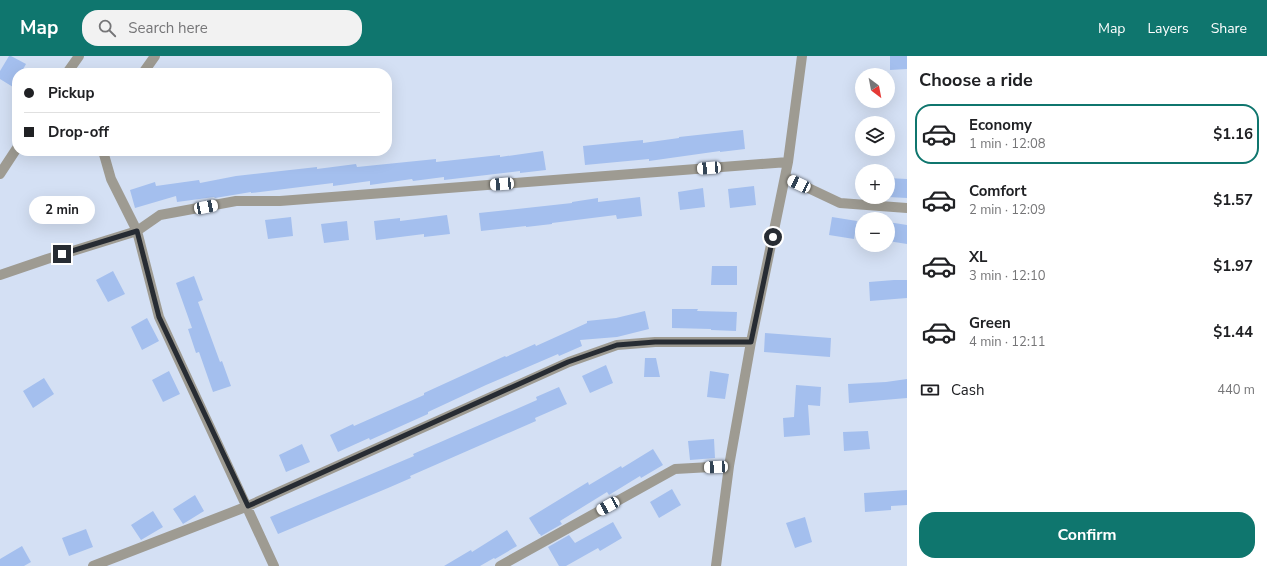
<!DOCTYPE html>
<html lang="en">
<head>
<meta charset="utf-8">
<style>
  :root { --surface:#fff; --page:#f2f2f2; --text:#202124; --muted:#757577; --line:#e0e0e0; --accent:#0f766e }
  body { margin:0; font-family:"Nunito Sans",sans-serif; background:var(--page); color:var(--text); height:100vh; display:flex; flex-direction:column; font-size:15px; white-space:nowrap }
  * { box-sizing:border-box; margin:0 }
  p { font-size:13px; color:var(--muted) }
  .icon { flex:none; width:22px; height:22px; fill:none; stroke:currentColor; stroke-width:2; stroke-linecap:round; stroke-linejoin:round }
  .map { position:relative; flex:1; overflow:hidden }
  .drawer { display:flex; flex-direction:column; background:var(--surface); width:360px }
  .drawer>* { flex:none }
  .guide { position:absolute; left:12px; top:12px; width:380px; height:88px; border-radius:16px; box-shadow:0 4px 16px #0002; display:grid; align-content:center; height:88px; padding:0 12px; background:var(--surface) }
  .needle { width:26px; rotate:148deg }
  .fabs { position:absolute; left:855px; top:12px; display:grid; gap:8px }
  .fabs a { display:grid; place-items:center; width:40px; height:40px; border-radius:50%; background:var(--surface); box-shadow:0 4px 16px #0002; font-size:20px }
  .end { position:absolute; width:18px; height:18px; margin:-9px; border:5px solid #272c33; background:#fff; box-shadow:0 0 0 2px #fff }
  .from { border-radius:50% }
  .bubble { position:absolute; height:28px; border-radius:14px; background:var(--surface); box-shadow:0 4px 16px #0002; font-size:13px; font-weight:700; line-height:28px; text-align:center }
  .car { position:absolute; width:12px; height:24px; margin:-12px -6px; border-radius:5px; box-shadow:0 0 3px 1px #0007; background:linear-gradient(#fff 24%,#345 0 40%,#fff 0 76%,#345 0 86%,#fff 0) }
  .guide b { display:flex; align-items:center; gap:14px; height:38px; font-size:15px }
  .guide b+b { border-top:1px solid var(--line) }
  .guide i { width:10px; height:10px; background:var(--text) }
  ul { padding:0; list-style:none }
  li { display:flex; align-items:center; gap:12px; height:60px; margin:0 8px 6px; padding:0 4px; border:2px solid transparent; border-radius:16px }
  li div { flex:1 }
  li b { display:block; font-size:15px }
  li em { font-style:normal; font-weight:700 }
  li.selected { border-color:var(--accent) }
  li>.icon { width:36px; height:36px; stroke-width:1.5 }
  h2 { padding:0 12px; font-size:18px; line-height:48px }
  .pay { display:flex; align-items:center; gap:10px; height:44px; padding:0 12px; font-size:15px }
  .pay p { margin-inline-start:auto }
  .primary-button { display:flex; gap:8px; margin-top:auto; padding:8px 12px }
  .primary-button a { flex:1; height:46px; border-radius:16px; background:var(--accent); color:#fff; font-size:16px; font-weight:700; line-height:46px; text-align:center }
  header { display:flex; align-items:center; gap:24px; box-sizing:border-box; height:56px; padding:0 20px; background:var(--accent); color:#fff }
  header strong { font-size:19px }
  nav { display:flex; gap:22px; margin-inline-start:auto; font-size:14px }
  .search { width:280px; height:36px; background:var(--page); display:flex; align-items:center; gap:10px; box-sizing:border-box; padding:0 14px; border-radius:16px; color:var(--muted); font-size:15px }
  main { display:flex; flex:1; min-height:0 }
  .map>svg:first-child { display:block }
  .building { fill:#a4bfee }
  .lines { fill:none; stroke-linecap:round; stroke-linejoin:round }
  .street { stroke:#9e9b92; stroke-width:10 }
  .route { stroke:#272c33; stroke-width:5 }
</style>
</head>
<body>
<header>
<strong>Map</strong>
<div class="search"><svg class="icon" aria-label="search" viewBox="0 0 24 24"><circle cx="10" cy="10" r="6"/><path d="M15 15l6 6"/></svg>Search here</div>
<nav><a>Map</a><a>Layers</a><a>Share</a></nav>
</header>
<main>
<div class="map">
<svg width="907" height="510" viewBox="0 0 907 510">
  <rect width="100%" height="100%" fill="#d4e0f4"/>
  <!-- building -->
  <path class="building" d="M 9,0 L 11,0 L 26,8 L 21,17 L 17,17 L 17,23 L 13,31 L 0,23 L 0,15 Z
    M 890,0 L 907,0 L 907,13 L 890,14 Z
    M 743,74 L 745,93 L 720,96 L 720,95 L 649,105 L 649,103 L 585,109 L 583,90 L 643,84 L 643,87 L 679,82 L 679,81 Z
    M 543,95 L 546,114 L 520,117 L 520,115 L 444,124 L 444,121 L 413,125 L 412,123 L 370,129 L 370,125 L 333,130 L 333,127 L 251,137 L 251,136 L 215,142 L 214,141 L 177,146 L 176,140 L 135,152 L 130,134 L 155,126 L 156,130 L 199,124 L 200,127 L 236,120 L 317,111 L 317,113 L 356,108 L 357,111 L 436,103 L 436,106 L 500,99 L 500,101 Z
    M 888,122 L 907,123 L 907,142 L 888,141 Z
    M 754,130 L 756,149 L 730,152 L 728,133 Z
    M 703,132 L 705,151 L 680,154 L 678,136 Z
    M 640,141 L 642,160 L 617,163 L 616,159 L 552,167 L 552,168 L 526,171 L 526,170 L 481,175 L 479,157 L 572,147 L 572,146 L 598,142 L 598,146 Z
    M 447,159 L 450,178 L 424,181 L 424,178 L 376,184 L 374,165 L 400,162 L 400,165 Z
    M 291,161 L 293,180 L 268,183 L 265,164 Z
    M 832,161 L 857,165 L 854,183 L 829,179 Z
    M 347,165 L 349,184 L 324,187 L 321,168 Z
    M 888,166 L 907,169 L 907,188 L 888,185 Z
    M 712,210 L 737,210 L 737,229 L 711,229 Z
    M 113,215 L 125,238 L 108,246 L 96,224 Z
    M 194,220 L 203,244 L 198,246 L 220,306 L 222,305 L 231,330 L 213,336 L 199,296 L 196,297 L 188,273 L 192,272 L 176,227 Z
    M 894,224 L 907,224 L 907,242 L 870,245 L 869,226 Z
    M 672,253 L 698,253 L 697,255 L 737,256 L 736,275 L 711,274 L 711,273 L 672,272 Z
    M 645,255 L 649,273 L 617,281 L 580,284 L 582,290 L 559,300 L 558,298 L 486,329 L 428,356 L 428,358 L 370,384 L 369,382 L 338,396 L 330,379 L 353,368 L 354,370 L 397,351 L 424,339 L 424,337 L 505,300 L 506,301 L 535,288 L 536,290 L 587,267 L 587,265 L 616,262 Z
    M 147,262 L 159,285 L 142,294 L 131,271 Z
    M 765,277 L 831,282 L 830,301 L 764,296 Z
    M 645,302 L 656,302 L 660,321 L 644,321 Z
    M 606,309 L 613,327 L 590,337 L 582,320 Z
    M 169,315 L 180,338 L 163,346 L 152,324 Z
    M 710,315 L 729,318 L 725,343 L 707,341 Z
    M 44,322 L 54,338 L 33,352 L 23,335 Z
    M 907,323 L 907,342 L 849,347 L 848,328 L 886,326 Z
    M 796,329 L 821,331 L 820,350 L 808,349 L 810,379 L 784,381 L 783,362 L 794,361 Z
    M 559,331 L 567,348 L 535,362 L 536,365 L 410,420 L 411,422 L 388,432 L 278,478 L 270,461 L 414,400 L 413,398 L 537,344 L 536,341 Z
    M 868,375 L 870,393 L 844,395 L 843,376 Z
    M 714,383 L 715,402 L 690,404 L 688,385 Z
    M 302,388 L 310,406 L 286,416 L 279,399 Z
    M 653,393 L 663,409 L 641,422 L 640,420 L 609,439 L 607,436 L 560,465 L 562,468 L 541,480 L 540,478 L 539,478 L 529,462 L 588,426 L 589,429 L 621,410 L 622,412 Z
    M 672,433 L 681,449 L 659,462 L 650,446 Z
    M 907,434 L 907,449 L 891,450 L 891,454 L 865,456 L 864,437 Z
    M 195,439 L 204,455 L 183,468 L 173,453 Z
    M 153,455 L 163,471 L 141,484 L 131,469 Z
    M 805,461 L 812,486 L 795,492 L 786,467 Z
    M 613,466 L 622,482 L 600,495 L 598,492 L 566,510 L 559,510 L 548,491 L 569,479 L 575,487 Z
    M 86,473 L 93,491 L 69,500 L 62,482 Z
    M 507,474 L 517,490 L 495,503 L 494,502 L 480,510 L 444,510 L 471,494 L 472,496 Z
    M 22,490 L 31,506 L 24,510 L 0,510 L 0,503 Z"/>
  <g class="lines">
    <!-- street -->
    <path class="street" d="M 67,17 L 79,0
      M 143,17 L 155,0
      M 103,95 L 111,123 L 137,175 L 159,261 L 274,510
      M 0,118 L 17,92
      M 785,121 L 840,147 L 907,152
      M 0,219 L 47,203 L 137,175 L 160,159 L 236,145 L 280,145 L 788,106
      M 93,510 L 248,450 L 569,306 L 617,289 L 655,286 L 751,286
      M 500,510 L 675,413 L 729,410
      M 716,510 L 729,410 L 751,286 L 788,106 L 802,0"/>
  </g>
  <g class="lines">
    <!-- route -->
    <path class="route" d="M 62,198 L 137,175 L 159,261 L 248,450 L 568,306 L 617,289 L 655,286 L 751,286 L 773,181"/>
  </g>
</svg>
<div class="fabs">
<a><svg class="needle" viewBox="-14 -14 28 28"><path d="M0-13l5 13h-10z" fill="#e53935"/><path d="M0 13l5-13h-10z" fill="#757577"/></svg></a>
<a><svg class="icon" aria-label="layers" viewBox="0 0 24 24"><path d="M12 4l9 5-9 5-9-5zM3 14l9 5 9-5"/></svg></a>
<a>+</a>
<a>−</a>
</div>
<i class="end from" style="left:773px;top:181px"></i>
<i class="end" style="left:62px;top:198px"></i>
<div class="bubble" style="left:29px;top:140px;width:66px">2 min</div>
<i class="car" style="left:709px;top:112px;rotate:266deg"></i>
<i class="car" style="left:502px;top:128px;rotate:266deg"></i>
<i class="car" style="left:799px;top:128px;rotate:295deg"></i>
<i class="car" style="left:206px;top:151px;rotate:79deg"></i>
<i class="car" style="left:716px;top:411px;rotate:267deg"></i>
<i class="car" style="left:608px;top:450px;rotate:241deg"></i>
<div class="guide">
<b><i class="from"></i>Pickup</b>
<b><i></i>Drop-off</b>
</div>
</div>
<section class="drawer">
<h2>Choose a ride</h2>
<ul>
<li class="selected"><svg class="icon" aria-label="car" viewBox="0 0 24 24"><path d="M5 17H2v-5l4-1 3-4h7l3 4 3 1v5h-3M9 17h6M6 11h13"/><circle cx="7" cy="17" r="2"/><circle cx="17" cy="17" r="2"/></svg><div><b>Economy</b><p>1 min · 12:08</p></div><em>$1.16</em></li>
<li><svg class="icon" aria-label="car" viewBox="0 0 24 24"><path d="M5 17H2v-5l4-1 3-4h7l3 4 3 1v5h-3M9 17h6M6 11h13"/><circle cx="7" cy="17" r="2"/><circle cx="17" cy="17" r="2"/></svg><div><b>Comfort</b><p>2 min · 12:09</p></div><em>$1.57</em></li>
<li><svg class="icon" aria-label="car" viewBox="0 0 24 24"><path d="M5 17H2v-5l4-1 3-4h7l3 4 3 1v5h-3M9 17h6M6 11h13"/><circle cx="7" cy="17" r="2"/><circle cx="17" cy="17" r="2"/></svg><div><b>XL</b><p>3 min · 12:10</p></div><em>$1.97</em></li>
<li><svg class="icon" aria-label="car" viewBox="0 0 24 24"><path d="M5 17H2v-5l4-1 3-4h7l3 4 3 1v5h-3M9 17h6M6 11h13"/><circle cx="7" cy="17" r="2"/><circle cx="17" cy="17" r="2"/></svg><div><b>Green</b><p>4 min · 12:11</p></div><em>$1.44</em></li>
</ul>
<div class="pay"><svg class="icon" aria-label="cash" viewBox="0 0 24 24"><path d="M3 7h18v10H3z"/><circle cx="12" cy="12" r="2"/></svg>Cash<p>440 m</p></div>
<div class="primary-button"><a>Confirm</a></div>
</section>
</main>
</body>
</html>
